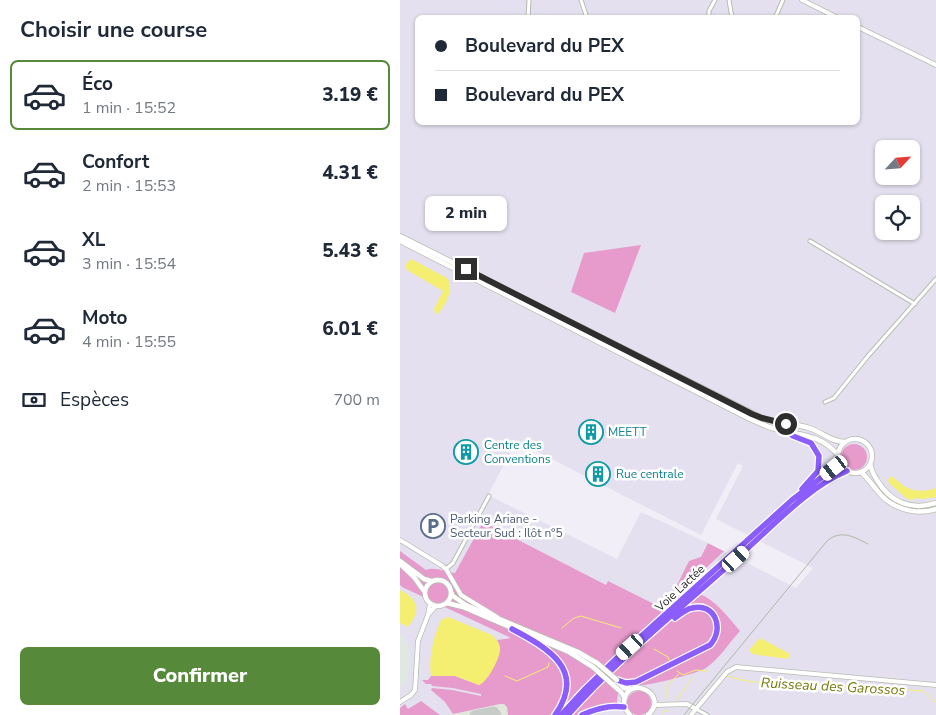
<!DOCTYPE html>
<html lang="fr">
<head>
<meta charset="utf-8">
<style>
  :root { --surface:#fff; --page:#f6f6f7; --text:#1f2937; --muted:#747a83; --line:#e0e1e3; --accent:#57893a }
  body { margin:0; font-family:"Nunito Sans",sans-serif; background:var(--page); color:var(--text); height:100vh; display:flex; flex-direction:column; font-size:19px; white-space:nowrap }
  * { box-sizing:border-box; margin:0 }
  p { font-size:16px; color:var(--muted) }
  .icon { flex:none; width:28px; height:28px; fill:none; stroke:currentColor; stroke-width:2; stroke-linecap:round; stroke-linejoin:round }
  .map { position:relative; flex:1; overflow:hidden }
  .sheet { display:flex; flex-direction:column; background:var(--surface); width:400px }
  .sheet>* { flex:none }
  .hud { position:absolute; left:15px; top:15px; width:445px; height:110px; border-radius:8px; box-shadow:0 1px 4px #0004; display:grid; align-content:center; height:110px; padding:0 20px; background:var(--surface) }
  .needle { width:32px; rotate:64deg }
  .fabs { position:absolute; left:475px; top:140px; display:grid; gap:10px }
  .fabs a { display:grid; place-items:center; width:45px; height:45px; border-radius:8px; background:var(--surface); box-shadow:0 1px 4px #0004; font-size:25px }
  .end { position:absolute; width:22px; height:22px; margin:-11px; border:6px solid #2e2e2e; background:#fff; box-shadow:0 0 0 2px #fff }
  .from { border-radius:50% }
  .bubble { position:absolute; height:35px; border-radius:8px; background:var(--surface); box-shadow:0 1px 4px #0004; font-size:16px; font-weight:800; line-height:35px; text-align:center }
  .car { position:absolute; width:15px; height:30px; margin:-15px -8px; border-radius:6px; box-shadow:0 0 4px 1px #0007; background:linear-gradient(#fff 24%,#345 0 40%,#fff 0 76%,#345 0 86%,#fff 0) }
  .hud b { display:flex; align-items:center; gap:18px; height:48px; font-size:19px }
  .hud b+b { border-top:1px solid var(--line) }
  .hud i { width:12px; height:12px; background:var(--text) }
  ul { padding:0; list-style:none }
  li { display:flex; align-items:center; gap:15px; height:70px; margin:0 10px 8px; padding:0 10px; border:2px solid transparent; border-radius:8px }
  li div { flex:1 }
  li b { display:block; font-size:19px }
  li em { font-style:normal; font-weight:800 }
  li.selected { border-color:var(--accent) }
  li>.icon { width:45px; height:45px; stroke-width:1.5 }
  h2 { padding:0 20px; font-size:22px; line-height:60px }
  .pay { display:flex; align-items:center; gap:12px; height:55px; padding:0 20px; font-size:19px }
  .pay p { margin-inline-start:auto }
  .primary-button { display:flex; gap:10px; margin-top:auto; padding:10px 20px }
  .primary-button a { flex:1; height:58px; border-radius:8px; background:var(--accent); color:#fff; font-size:20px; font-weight:800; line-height:58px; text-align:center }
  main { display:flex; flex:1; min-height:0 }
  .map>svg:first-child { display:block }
  .industrial { fill:#e1e8e1 }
  .airport { fill:#e1e8db }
  .green { fill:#e79bcc }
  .plaza { fill:#f1eef7 }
  .water { fill:#f4ef71 }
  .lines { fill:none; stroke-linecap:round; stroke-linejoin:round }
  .stream { stroke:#f4ef71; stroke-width:1 }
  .taxiway { stroke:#c8ccc8; stroke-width:9 }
  .minor-casing { stroke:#b7beb0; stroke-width:5 }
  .tertiary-casing { stroke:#b7beb0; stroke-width:5.5 }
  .secondary-casing { stroke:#b7beb0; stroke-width:6 }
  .trunk-casing { stroke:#fff; stroke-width:8 }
  .minor { stroke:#fff; stroke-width:3 }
  .tertiary { stroke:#fff; stroke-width:4 }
  .secondary { stroke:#fff; stroke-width:4.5 }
  .trunk { stroke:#8b5dfb; stroke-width:5.5 }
  .tram { stroke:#acb9a2; stroke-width:1 }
  .secondary-bridge-casing { stroke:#b7beb0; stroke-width:6; stroke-linecap:butt }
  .secondary-bridge { stroke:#fff; stroke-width:4.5 }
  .route { stroke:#2e2e2e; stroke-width:6 }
  .labels { text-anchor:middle; stroke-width:5; stroke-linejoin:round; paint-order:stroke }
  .culture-label { font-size:12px; fill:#0d838f; stroke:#fff; text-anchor:start }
  .service-label { font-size:12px; fill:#4e5e75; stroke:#fff; text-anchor:start }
  .street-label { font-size:12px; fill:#2e2e2e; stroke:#fff }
  .water-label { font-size:14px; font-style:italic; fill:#767b0b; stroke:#fff }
</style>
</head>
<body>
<main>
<section class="sheet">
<h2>Choisir une course</h2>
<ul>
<li class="selected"><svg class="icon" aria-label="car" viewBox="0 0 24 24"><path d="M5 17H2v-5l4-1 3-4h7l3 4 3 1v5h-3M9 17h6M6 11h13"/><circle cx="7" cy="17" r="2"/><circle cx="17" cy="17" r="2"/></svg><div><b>Éco</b><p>1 min · 15:52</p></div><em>3.19 €</em></li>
<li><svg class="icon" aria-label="car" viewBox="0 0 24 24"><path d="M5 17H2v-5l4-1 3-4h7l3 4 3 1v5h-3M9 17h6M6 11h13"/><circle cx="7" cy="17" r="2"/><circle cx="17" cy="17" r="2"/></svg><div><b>Confort</b><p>2 min · 15:53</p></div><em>4.31 €</em></li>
<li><svg class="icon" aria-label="car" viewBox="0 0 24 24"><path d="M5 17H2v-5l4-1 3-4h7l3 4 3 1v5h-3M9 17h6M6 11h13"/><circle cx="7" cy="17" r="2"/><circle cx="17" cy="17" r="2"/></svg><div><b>XL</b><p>3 min · 15:54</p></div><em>5.43 €</em></li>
<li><svg class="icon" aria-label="car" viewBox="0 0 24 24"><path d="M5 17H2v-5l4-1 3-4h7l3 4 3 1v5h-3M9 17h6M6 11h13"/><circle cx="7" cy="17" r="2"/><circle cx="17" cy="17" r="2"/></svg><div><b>Moto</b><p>4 min · 15:55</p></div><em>6.01 €</em></li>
</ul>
<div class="pay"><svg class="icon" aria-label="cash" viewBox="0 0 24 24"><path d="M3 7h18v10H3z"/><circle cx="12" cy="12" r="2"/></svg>Espèces<p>700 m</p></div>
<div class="primary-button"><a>Confirmer</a></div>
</section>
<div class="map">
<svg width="536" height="715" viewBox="0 0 536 715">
  <rect width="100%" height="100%" fill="#e4e0ef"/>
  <!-- industrial -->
  <path class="industrial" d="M 0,635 L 3,637 L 10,648 L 8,682 L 0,687 Z"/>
  <!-- airport -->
  <path class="airport" d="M 100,704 L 104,704 L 107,707 L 108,715 L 47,715 Z"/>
  <!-- green -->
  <path class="green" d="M 241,245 L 215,313 L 171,292 L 184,253 Z
    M441 457a13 13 0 1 1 26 0a13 13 0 1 1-26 0Z
    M 83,522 L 206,585 L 208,581 L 258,606 L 275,589 L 289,561 L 301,557 L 308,543 L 324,551 L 285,588 C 291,594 300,593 306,597 C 320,606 329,618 340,631 C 330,642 318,660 306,668 C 295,675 236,689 225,686 L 218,693 L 217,703 L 208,704 L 178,715 L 162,715 L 162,709 L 166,698 L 164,681 L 161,702 L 153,715 L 108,715 L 107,707 L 104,704 L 100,704 L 53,714 L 45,702 L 31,690 L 32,688 L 52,690 L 81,696 L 81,694 L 53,688 L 32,686 L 31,684 L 26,684 L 22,680 L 28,680 L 31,676 L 55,676 L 79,685 C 89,672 105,657 97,640 L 111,638 L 2,587 L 0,585 L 0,551 L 26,570 C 34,566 46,572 55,573 Z
    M227 703a12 12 0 1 1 24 0a12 12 0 1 1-24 0Z
    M 21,701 L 40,715 L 0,715 L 0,708 L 5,704 L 8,709 Z"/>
  <!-- plaza -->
  <path class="plaza" d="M 116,441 L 301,535 L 338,463 L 343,466 L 316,519 L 413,568 L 396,588 L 308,543 L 241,512 L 217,559 L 88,495 Z"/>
  <!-- water -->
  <path class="water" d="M 11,259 L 47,278 C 55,289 45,305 38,314 L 35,313 L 34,309 L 43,291 L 7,270 L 5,265 Z
    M 491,476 C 496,479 499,483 504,486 C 514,492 525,492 536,488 L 536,497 L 523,499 L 513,498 L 513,500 L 507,499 L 489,483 L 488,480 Z
    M 0,590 C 19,600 21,610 8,627 L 0,623 Z
    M 48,617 L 92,635 C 96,639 101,644 100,650 C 100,658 87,683 79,685 L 55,676 L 31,676 C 28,658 34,636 41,620 Z
    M 360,638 L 390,654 L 388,659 L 352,654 L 349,650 Z"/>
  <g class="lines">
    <!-- stream -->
    <path class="stream" d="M 162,628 L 174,618 L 181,616 L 221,628
      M 254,649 L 268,657 L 269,660
      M 277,671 L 283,675 L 296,670 L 307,671
      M 105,676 L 117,681 L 148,667 L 149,663
      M 326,676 L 351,682 L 379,682 L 523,691 L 536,703
      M 267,699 L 267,685 L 279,674
      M 277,700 L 292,678
      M 263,715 L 264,711 L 268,711"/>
    <!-- taxiway -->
    <path class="taxiway" d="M 74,715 L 94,711 L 97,715"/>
    <defs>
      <path id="minor" d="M 181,0 L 187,18
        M 329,0 L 332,18
        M 128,18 L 129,0
        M 309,18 L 309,11 L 315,0
        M 375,18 L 383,0
        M 410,241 L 515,304
        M 425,402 L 434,398 L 468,356 L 536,279
        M 46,569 L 53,563 L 89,496
        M 296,709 L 307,715"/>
      <path id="tertiary" d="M 402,0 L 438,18
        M 458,27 L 536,65
        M 0,540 L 41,565 L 46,569 L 61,595 L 97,617
        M 28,615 L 35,607
        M 0,702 L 11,695 L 15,690 L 18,641 L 28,615 L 30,604
        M 254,705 L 287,704 L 296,709
        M 291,715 L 327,672 L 336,667 L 536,685"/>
      <path id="secondary" d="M 0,236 L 362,418 C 377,423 393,423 409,428 C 422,432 431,442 445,442
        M 0,241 L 350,419 C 357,422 365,426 372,428 C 398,436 418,432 438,455
        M438 456a17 17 0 1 1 34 0a17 17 0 1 1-34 0Z
        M 471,466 C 471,471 474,475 477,480 C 490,502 511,511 536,503
        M 461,472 C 470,480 476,491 485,499 C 498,510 519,515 536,509
        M 0,561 L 24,579 L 31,581
        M 0,564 L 14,577 L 24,591
        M25 593a13 13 0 1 1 26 0a13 13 0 1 1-26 0Z
        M 51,592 L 53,596 L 66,605 L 178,652 L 197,663
        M 47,603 L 63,607 L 169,652 L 193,667
        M 217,681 L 224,688 L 231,689
        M 212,684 L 221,692 L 225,698
        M 230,715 L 224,707 C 222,671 272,693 248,715"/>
      <path id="trunk" d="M 388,432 L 393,436 L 411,443 L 419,456 L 418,471 L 402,489
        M 112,629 C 148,648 187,670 155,715
        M 217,680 L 226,683 L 236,682 L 310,645 C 325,629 315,602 292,608 C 286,609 280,614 275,618
        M 161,715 L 184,690 L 217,658 L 392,500 L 434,468 L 438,459
        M 168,715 C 218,658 283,607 339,556 C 370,529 409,486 447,471
        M 182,715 C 195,709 210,705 224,707"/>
    </defs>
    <!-- minor casing -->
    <use href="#minor" class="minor-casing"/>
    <!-- tertiary casing -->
    <use href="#tertiary" class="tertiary-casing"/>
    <!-- secondary casing -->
    <use href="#secondary" class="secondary-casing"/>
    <!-- trunk casing -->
    <use href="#trunk" class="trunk-casing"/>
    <!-- minor -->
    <use href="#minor" class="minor"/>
    <!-- tertiary -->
    <use href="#tertiary" class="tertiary"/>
    <!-- secondary -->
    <use href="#secondary" class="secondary"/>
    <!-- trunk -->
    <use href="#trunk" class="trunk"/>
    <!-- tram -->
    <path class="tram" d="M 284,715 L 427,541 C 441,529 454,537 468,544"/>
    <defs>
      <path id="secondary-bridge" d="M 197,663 L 217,680
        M 193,667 L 212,684"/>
    </defs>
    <!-- secondary-bridge casing -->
    <use href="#secondary-bridge" class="secondary-bridge-casing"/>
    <!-- secondary-bridge -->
    <use href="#secondary-bridge" class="secondary-bridge"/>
  </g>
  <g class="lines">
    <!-- route -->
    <path class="route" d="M 66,269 L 352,414 L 362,418 L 386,424"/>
  </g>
  <!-- icons -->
  <defs>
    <symbol id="building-ring" viewBox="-11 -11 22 22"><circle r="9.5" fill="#fff" stroke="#0f9aa8" stroke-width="1.5"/><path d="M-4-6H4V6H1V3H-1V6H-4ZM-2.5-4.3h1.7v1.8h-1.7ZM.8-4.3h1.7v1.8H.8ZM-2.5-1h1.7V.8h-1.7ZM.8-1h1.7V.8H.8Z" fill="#0f9aa8"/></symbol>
    <symbol id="parking-ring" viewBox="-11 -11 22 22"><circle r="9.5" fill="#fff" stroke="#5c6f8a" stroke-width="1.5"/><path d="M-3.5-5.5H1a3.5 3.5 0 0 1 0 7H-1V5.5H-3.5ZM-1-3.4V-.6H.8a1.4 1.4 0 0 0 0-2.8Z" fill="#5c6f8a"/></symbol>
  </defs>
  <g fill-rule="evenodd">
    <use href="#building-ring" x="177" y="418" width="28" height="28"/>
    <use href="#building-ring" x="52" y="438" width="28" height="28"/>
    <use href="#building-ring" x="184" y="460" width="28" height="28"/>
    <use href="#parking-ring" x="19" y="512" width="28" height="28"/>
  </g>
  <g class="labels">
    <!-- culture labels -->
    <g class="culture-label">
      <text x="208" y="436">MEETT</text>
      <text x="84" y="449">Centre des<tspan x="84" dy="14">Conventions</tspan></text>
      <text x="216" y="478">Rue centrale</text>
    </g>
    <!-- service labels -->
    <g class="service-label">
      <text x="50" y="523">Parking Ariane -<tspan x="50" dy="14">Secteur Sud : Ilôt n°5</tspan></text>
    </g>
    <!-- street labels -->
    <g class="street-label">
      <text transform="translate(280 588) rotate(-43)" y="4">Voie Lactée</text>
    </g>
    <!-- water labels -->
    <g class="water-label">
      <text transform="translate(433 686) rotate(3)" y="5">Ruisseau des Garossos</text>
    </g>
  </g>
</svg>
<div class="fabs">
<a><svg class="needle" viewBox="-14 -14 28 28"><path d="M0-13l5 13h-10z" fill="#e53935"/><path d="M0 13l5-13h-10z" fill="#747a83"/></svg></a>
<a><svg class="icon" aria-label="locate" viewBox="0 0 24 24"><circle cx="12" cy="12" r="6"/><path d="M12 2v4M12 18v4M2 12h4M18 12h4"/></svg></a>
</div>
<i class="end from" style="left:386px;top:424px"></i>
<i class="end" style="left:66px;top:269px"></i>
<div class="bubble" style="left:25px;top:196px;width:82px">2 min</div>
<i class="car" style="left:434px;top:468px;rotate:232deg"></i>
<i class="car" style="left:336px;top:559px;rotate:48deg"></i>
<i class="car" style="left:230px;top:647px;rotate:228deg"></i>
<div class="hud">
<b><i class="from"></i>Boulevard du PEX</b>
<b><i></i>Boulevard du PEX</b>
</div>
</div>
</main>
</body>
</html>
